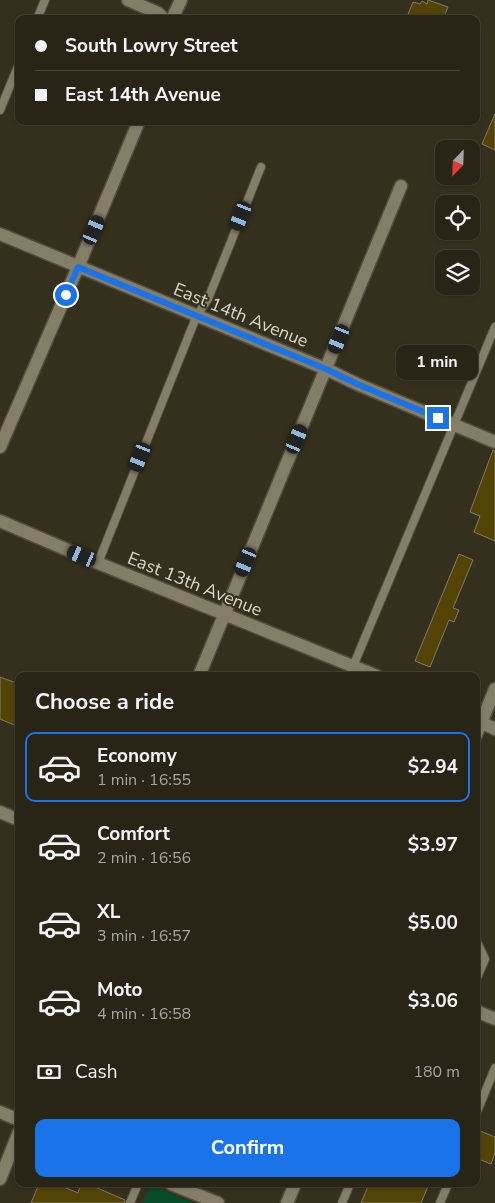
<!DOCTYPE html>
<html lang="en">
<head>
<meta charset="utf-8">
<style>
  :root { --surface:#282416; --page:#302c1f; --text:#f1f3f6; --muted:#a5a4a1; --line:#444135; --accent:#1a73e8 }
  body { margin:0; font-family:"Nunito Sans",sans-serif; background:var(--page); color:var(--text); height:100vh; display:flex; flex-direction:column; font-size:19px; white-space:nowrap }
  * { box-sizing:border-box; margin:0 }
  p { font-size:16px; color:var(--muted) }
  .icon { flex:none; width:28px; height:28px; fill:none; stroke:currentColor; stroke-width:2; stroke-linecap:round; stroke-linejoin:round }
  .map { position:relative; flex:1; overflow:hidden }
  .side { position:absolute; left:15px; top:672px; width:465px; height:515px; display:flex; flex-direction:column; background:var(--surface); border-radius:10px; box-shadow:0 1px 4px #0004,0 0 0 1px var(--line) }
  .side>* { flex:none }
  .top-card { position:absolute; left:15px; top:15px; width:465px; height:110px; border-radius:10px; box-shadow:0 1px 4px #0004,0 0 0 1px var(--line); display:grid; align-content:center; height:110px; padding:0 20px; background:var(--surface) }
  .needle { width:32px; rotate:203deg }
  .tools { position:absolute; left:435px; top:140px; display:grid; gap:10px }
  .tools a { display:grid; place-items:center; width:45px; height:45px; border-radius:10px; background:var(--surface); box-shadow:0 1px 4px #0004,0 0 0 1px var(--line); font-size:25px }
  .end { position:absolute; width:22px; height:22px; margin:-11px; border:6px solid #1a73e8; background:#fff; box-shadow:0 0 0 2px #fff }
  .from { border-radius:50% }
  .bubble { position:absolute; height:35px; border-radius:10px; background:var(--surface); box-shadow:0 1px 4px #0004,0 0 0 1px var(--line); font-size:16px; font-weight:700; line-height:35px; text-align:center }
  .car { position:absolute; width:15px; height:30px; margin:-15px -8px; border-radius:6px; box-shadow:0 0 4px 1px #0007; background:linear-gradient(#222 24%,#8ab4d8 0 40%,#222 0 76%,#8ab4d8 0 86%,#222 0) }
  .top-card b { display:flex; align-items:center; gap:18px; height:48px; font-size:19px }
  .top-card b+b { border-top:1px solid var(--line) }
  .top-card i { width:12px; height:12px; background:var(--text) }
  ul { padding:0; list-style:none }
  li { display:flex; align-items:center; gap:15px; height:70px; margin:0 10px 8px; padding:0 10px; border:2px solid transparent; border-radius:10px }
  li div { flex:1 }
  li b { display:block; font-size:19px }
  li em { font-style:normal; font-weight:700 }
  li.active { border-color:var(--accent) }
  li>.icon { width:45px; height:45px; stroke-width:1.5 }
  h2 { padding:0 20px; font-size:22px; line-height:60px }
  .pay { display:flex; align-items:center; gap:12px; height:55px; padding:0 20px; font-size:19px }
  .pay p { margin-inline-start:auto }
  .button { display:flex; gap:10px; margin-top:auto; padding:10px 20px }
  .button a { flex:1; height:58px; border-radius:10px; background:var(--accent); color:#fff; font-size:20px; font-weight:700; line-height:58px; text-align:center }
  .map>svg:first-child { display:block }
  .green { fill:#064c29 }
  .building { fill:#534406; stroke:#807a65 }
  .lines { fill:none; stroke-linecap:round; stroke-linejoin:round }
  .lane-casing { stroke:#514d3d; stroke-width:10 }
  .street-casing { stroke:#514d3d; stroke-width:15 }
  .secondary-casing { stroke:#514d3d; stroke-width:15 }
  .lane { stroke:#847e69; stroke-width:8 }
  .street { stroke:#847e69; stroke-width:12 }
  .secondary { stroke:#847e69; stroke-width:12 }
  .route { stroke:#1a73e8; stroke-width:6 }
  .labels { text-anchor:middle; stroke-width:4; stroke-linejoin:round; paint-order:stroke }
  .street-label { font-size:18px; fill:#d7d4c9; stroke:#35301e }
</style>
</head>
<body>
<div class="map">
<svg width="495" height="1203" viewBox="0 0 495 1203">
  <rect width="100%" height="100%" fill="#35301e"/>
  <!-- green -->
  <path class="green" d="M 151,1185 L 193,1203 L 143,1203 Z"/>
  <!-- building -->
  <path class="building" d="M 428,0 L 448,7 L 443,19 L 406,19 L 413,2 L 420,4 L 422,1 L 427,4 Z
    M 495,114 L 495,150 L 482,144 Z
    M 493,450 L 495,450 L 495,541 L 474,532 L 480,516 L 470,512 Z
    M 459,554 L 473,560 L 453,608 L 459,610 L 454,622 L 449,620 L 430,667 L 415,661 Z
    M 0,677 L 19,684 L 19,727 L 0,719 Z
    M 480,1131 L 495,1137 L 495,1153 L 491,1164 L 476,1158 L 476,1140 Z
    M 39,1184 L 57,1184 L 78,1193 L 81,1184 L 88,1184 L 125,1200 L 124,1203 L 31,1203 Z
    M 369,1184 L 429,1184 L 421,1203 L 361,1203 Z"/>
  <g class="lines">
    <defs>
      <path id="lane" d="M 37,19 L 45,0
        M 0,110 L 19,64
        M 98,563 L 197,315 L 208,299 L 261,167
        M 349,676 L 495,327
        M 476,940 L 485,959 L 476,980
        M 476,1114 L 495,1068
        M 130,1203 L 138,1184
        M 342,1203 L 350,1184
        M 440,1203 L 448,1184"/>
      <path id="street" d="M 128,0 L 158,13 L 164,19
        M 172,19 L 181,0
        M 0,234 L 326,369 L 357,384 L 495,442
        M 0,447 L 78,267 L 139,121
        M 0,521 L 98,563 L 377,676
        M 199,676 L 401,186
        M 476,720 L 495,729
        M 0,1112 L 19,1120
        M 0,1179 L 19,1132
        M 171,1184 L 218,1203"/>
      <path id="secondary" d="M 476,735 L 495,689
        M 0,812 L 19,820
        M 476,1011 L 495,1019
        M 287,1203 L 295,1184"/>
    </defs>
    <!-- lane casing -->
    <use href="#lane" class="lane-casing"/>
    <!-- street casing -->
    <use href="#street" class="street-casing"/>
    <!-- secondary casing -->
    <use href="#secondary" class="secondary-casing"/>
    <!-- lane -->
    <use href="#lane" class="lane"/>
    <!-- street -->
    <use href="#street" class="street"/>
    <!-- secondary -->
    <use href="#secondary" class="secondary"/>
  </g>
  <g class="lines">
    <!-- route -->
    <path class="route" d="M 66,295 L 78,267 L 326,369 L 357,384 L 438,418"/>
  </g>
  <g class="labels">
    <!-- street labels -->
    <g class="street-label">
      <text transform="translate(241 315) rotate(22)" y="6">East 14th Avenue</text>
      <text transform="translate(195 584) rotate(22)" y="6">East 13th Avenue</text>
    </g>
  </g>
</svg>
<div class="tools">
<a><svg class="needle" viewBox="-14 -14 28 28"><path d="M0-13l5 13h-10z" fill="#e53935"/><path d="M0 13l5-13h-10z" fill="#a5a4a1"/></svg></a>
<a><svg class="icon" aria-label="locate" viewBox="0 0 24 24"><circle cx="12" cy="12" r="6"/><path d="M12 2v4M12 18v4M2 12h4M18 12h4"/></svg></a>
<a><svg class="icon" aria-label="layers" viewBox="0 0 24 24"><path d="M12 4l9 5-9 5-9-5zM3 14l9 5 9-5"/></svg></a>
</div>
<i class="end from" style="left:66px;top:295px"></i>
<i class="end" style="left:438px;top:418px"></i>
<div class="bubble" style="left:396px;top:345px;width:82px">1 min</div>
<i class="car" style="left:241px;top:216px;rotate:202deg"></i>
<i class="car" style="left:94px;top:230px;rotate:23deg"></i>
<i class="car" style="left:339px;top:339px;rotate:202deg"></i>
<i class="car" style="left:297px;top:439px;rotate:23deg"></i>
<i class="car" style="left:140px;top:457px;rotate:202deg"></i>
<i class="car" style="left:82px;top:556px;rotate:293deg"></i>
<i class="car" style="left:246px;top:562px;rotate:203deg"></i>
<div class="top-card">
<b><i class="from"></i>South Lowry Street</b>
<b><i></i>East 14th Avenue</b>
</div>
<section class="side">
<h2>Choose a ride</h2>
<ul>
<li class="active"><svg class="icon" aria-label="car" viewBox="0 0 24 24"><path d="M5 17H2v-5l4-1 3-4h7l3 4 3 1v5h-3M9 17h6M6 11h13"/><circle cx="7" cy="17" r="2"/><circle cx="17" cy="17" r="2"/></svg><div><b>Economy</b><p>1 min · 16:55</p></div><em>$2.94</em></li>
<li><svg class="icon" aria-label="car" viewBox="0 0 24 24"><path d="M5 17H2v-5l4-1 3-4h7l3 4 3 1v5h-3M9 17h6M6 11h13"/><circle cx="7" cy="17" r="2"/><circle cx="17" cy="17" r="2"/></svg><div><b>Comfort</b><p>2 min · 16:56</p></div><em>$3.97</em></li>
<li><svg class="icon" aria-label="car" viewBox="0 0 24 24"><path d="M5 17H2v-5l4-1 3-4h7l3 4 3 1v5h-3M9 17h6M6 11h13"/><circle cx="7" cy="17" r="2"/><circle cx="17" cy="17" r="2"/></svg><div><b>XL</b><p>3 min · 16:57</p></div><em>$5.00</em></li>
<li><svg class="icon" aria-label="car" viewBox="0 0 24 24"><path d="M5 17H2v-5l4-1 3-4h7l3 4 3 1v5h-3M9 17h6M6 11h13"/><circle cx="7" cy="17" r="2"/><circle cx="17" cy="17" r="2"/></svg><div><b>Moto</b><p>4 min · 16:58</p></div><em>$3.06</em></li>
</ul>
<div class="pay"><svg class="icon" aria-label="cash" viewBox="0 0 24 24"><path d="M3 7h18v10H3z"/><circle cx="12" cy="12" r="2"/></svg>Cash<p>180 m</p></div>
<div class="button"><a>Confirm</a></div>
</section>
</div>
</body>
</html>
